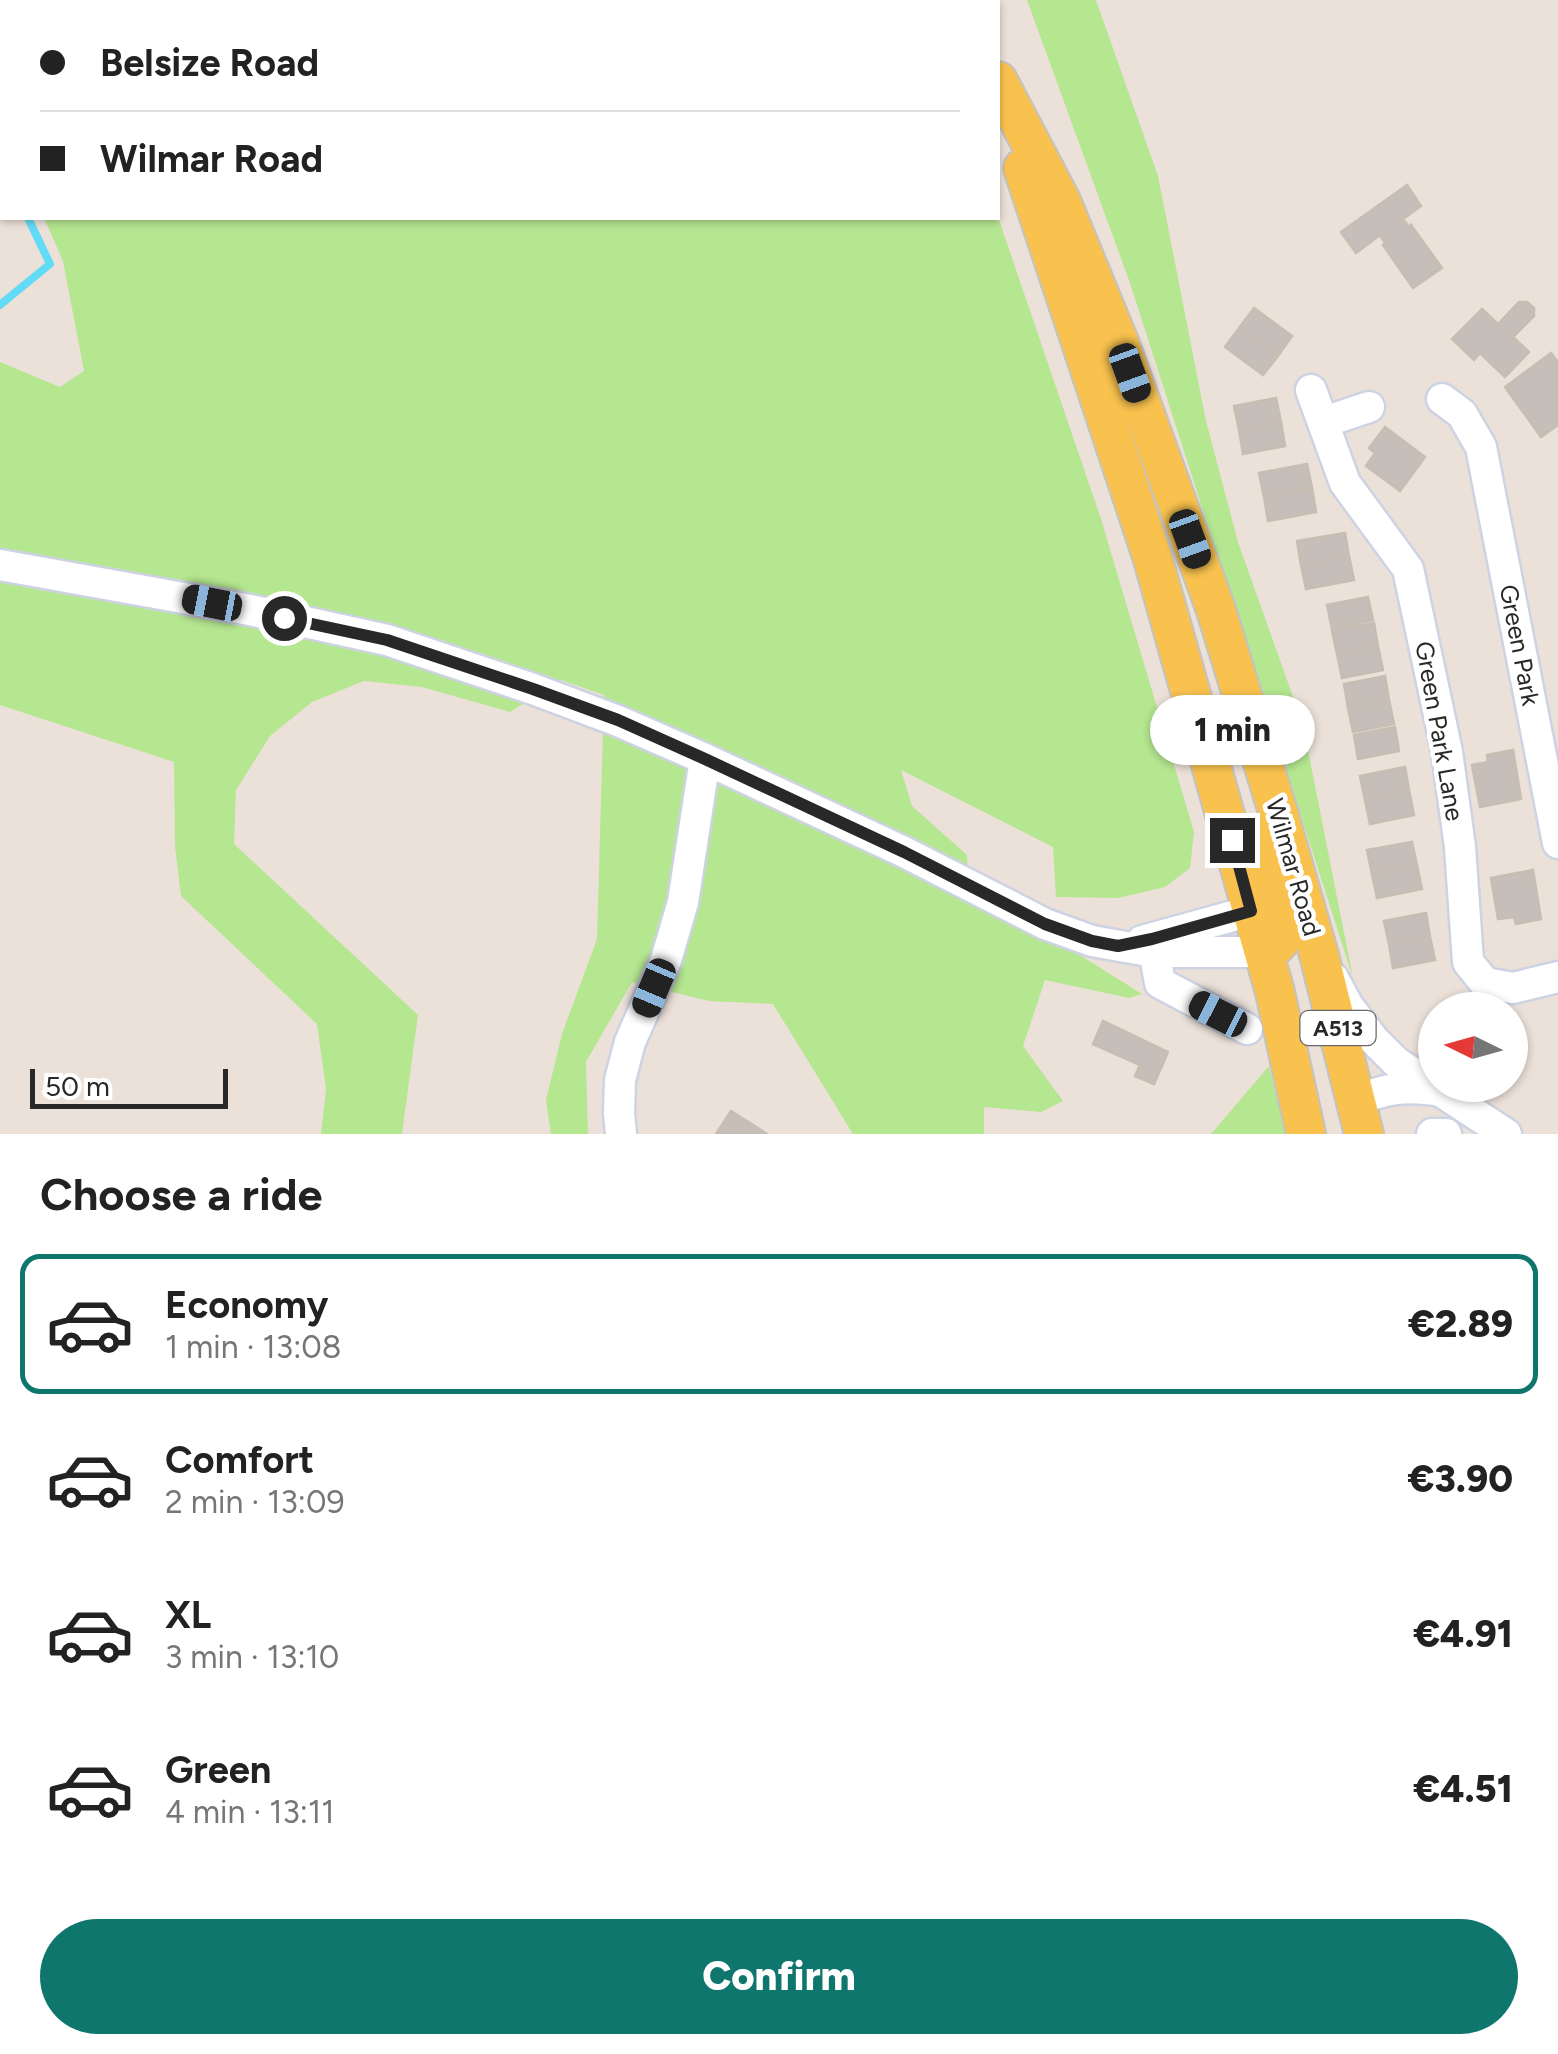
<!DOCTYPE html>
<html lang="en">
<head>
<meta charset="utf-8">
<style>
  :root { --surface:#fff; --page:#f6f6f6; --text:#222; --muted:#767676; --line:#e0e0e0; --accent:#0f766e }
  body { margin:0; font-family:Figtree,sans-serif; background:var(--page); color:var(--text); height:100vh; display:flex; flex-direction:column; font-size:38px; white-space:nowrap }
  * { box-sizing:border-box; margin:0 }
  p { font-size:32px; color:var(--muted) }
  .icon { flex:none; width:55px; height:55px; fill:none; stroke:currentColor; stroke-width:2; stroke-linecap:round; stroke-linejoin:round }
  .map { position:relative; height:1134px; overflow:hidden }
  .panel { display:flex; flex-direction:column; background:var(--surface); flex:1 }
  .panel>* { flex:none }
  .hud { position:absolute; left:0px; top:0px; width:1000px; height:220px; box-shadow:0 2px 8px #0004; display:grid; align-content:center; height:220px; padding:0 40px; background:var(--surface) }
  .needle { width:65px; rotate:275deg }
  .controls { position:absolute; left:1418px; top:992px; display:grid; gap:20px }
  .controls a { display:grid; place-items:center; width:110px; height:110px; border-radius:50%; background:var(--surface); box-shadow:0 2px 8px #0004; font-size:50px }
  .scale { position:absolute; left:30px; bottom:25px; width:198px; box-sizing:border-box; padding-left:10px; border:5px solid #282828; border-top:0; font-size:28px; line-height:35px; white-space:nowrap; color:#282828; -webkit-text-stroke:8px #fff; paint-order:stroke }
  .end { position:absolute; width:45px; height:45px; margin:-22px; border:12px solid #282828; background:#fff; box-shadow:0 0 0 5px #fff }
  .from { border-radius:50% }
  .bubble { position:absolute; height:70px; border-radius:35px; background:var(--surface); box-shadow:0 2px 8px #0004; font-size:32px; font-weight:800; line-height:70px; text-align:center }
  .car { position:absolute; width:30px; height:60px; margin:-30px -15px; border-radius:12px; box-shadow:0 0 8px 2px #0007; background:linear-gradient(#222 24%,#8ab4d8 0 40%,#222 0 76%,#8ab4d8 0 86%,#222 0) }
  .hud b { display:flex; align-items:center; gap:35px; height:95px; font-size:38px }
  .hud b+b { border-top:2px solid var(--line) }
  .hud i { width:25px; height:25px; background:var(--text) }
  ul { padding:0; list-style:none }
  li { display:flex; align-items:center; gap:30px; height:140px; margin:0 20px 15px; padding:0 20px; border:5px solid transparent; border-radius:20px }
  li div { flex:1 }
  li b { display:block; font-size:38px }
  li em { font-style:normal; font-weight:800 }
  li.on { border-color:var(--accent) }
  li>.icon { width:90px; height:90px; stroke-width:1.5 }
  h2 { padding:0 40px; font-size:45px; line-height:120px }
  .cta { display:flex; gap:20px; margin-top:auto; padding:20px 40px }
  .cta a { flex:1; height:115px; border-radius:60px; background:var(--accent); color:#fff; font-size:40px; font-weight:800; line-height:115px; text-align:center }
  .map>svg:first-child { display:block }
  .green { fill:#b5e690 }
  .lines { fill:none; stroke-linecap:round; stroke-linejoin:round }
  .stream { stroke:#62dcf6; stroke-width:8 }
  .building { fill:#c6beb8; stroke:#c7bdb2; stroke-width:2.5 }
  .minor-casing { stroke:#cdd3e2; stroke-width:35 }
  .major-casing { stroke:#c3c3c3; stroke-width:42 }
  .minor { stroke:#fff; stroke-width:30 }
  .major { stroke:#f9c24f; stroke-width:38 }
  .route { stroke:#282828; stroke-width:12 }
  .labels { text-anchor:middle; stroke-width:9; stroke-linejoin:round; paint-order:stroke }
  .shield { fill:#fff; stroke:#686868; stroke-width:2.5 }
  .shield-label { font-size:22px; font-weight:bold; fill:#282828 }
  .street-label { font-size:25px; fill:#282828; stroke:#fff }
</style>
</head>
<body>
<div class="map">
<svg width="1558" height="1134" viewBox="0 0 1558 1134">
  <rect width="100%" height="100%" fill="#ece1d8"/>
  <!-- green -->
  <path class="green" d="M 82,0 L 912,0 L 913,2 L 81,2 Z
    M 1027,0 L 1096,0 L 1158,176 L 1206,421 L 1238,542 L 1303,725 L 1353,978 L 1130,283 Z
    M 998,217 L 1101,519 L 1194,832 L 1190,868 L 1165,887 L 1118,898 L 1056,897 L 1053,847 L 901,770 L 912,806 L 967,855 L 969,894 L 1067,947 L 1142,994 L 1129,998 L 1045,980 L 1023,1046 L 1063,1101 L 1041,1112 L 984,1107 L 984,1134 L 853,1134 L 773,1004 L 709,1001 L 632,982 L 586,1062 L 588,1134 L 551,1134 L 546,1100 L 562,1034 L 597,939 L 604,695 L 561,680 L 510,712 L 422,687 L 364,681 L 312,702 L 270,736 L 236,790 L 234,844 L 418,1015 L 402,1134 L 321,1134 L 326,1089 L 317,1024 L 181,896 L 175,847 L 174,762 L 0,705 L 0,362 L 60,387 L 84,371 L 63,261 L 44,218 Z
    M 1269,1066 L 1286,1134 L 1211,1134 Z"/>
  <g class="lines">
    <!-- stream -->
    <path class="stream" d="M 65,2 L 67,0
      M 0,305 L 50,264 L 28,218"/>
  </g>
  <!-- building -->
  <path class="building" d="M 1407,185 L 1421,206 L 1403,219 L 1410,228 L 1411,225 L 1442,268 L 1413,288 L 1383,245 L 1385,243 L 1380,235 L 1356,253 L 1341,232 Z
    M 1519,302 L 1527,302 L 1534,308 L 1534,316 L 1513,337 L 1529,352 L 1505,377 L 1480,353 L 1474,360 L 1452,339 L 1482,309 L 1498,324 Z
    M 1254,308 L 1292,336 L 1278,356 L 1239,328 Z
    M 1239,328 L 1278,356 L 1263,375 L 1225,347 Z
    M 1551,353 L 1558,362 L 1558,425 L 1541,437 L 1505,387 Z
    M 1276,398 L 1281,422 L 1239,430 L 1234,406 Z
    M 1281,422 L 1285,446 L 1243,454 L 1239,430 Z
    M 1385,427 L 1425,457 L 1400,491 L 1366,466 L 1375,453 L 1369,448 Z
    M 1307,464 L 1312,488 L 1264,497 L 1259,473 Z
    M 1312,488 L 1316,512 L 1268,521 L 1264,497 Z
    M 1345,533 L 1349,556 L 1301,565 L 1297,541 Z
    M 1349,556 L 1354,580 L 1306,589 L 1301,565 Z
    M 1368,597 L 1373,620 L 1332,629 L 1327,605 Z
    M 1374,623 L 1378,646 L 1337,654 L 1332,631 Z
    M 1378,646 L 1383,670 L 1342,678 L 1337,654 Z
    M 1385,676 L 1389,700 L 1348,708 L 1344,684 Z
    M 1389,700 L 1394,724 L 1353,732 L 1348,708 Z
    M 1395,727 L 1399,751 L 1358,759 L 1354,735 Z
    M 1513,750 L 1521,799 L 1480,807 L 1472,765 L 1488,762 L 1487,755 Z
    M 1405,767 L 1409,790 L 1365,800 L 1360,776 Z
    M 1409,790 L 1414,815 L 1370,824 L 1365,800 Z
    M 1412,842 L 1417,865 L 1372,874 L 1367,850 Z
    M 1417,865 L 1422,889 L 1377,898 L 1372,874 Z
    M 1533,870 L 1541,919 L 1516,924 L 1514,917 L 1498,919 L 1491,878 Z
    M 1426,913 L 1430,937 L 1389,944 L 1384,921 Z
    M 1430,937 L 1435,960 L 1393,968 L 1389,944 Z
    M 1103,1021 L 1168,1052 L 1154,1084 L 1135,1076 L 1140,1065 L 1093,1044 Z
    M 731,1111 L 767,1134 L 716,1134 Z"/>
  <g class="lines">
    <defs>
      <path id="minor" d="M 1311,390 L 1345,483 L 1408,569 L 1447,752 L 1460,847 L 1468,962 L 1485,983 L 1513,988 L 1558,977
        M 1442,399 L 1462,414 L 1481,447 L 1558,843
        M 1324,422 L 1369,407
        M 0,565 L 250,610 L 387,640 L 533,689 L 618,721 L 705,759 L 904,852 L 1045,924 L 1092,941 L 1154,952 L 1264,952
        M 1152,939 L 1160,983 L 1247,1029
        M 1142,941 L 1251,911 L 1272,915
        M 1333,978 L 1348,1006 L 1374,1040 L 1396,1062 L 1506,1134
        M 1356,1101 C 1386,1088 1404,1086 1436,1090
        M 621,1134 L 619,1113 L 620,1080 L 630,1042 L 666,960 L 683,902 L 705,759
        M 1432,1134 L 1446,1134"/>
      <path id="major" d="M 962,0 L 963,2
        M 998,81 L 1061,201 L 1119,342 L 1216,610 L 1278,812 L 1319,955 L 1364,1134
        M 1023,168 L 1152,556 L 1275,992 L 1306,1134
        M 1257,838 C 1263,860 1286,914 1282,934 C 1281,944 1274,947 1266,951"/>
    </defs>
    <!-- minor casing -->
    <use href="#minor" class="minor-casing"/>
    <!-- major casing -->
    <use href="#major" class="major-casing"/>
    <!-- minor -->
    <use href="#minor" class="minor"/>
    <!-- major -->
    <use href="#major" class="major"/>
  </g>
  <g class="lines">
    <!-- route -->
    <path class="route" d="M 284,618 L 387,640 L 533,689 L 618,720 L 705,759 L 904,852 L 1045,924 L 1092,941 L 1118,946 L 1152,939 L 1251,911 L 1232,840"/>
  </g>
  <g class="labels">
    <!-- shield labels -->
    <rect class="shield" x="1300.5" y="1011" width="75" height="34" rx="8"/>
    <g class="shield-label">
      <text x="1338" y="1036">A513</text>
    </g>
    <!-- street labels -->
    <g class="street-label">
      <text transform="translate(1520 645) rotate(79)" y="9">Green Park</text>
      <text transform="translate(1440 731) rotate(80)" y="9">Green Park Lane</text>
      <text transform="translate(1294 867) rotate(74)" y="9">Wilmar Road</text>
    </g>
  </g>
</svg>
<div class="controls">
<a><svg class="needle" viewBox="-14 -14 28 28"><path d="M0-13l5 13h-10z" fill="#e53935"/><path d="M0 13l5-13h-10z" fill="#767676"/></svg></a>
</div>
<div class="scale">50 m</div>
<i class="end from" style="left:284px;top:618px"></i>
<i class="end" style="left:1232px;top:840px"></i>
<div class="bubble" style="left:1150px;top:695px;width:165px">1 min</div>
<i class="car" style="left:1130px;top:373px;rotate:160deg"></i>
<i class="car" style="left:1190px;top:539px;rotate:160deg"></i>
<i class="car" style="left:212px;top:603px;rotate:281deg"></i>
<i class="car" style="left:654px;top:988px;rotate:203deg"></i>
<i class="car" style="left:1218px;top:1014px;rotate:297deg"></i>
<div class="hud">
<b><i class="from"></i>Belsize Road</b>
<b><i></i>Wilmar Road</b>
</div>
</div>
<section class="panel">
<h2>Choose a ride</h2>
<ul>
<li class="on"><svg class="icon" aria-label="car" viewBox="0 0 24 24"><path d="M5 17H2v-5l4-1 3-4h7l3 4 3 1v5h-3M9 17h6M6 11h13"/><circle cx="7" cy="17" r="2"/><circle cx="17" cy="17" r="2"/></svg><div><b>Economy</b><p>1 min · 13:08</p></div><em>€2.89</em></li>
<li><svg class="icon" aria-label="car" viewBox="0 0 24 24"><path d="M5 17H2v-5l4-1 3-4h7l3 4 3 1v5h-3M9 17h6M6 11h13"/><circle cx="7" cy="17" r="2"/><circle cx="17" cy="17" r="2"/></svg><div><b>Comfort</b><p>2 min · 13:09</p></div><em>€3.90</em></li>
<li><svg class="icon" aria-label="car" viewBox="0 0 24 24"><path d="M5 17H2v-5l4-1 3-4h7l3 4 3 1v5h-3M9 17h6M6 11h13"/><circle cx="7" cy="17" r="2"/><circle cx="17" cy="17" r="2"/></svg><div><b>XL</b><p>3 min · 13:10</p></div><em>€4.91</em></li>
<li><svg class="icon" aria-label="car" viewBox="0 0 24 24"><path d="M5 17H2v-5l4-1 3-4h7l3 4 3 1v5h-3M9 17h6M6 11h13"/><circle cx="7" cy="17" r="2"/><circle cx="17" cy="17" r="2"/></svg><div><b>Green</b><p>4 min · 13:11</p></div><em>€4.51</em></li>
</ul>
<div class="cta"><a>Confirm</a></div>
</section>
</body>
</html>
